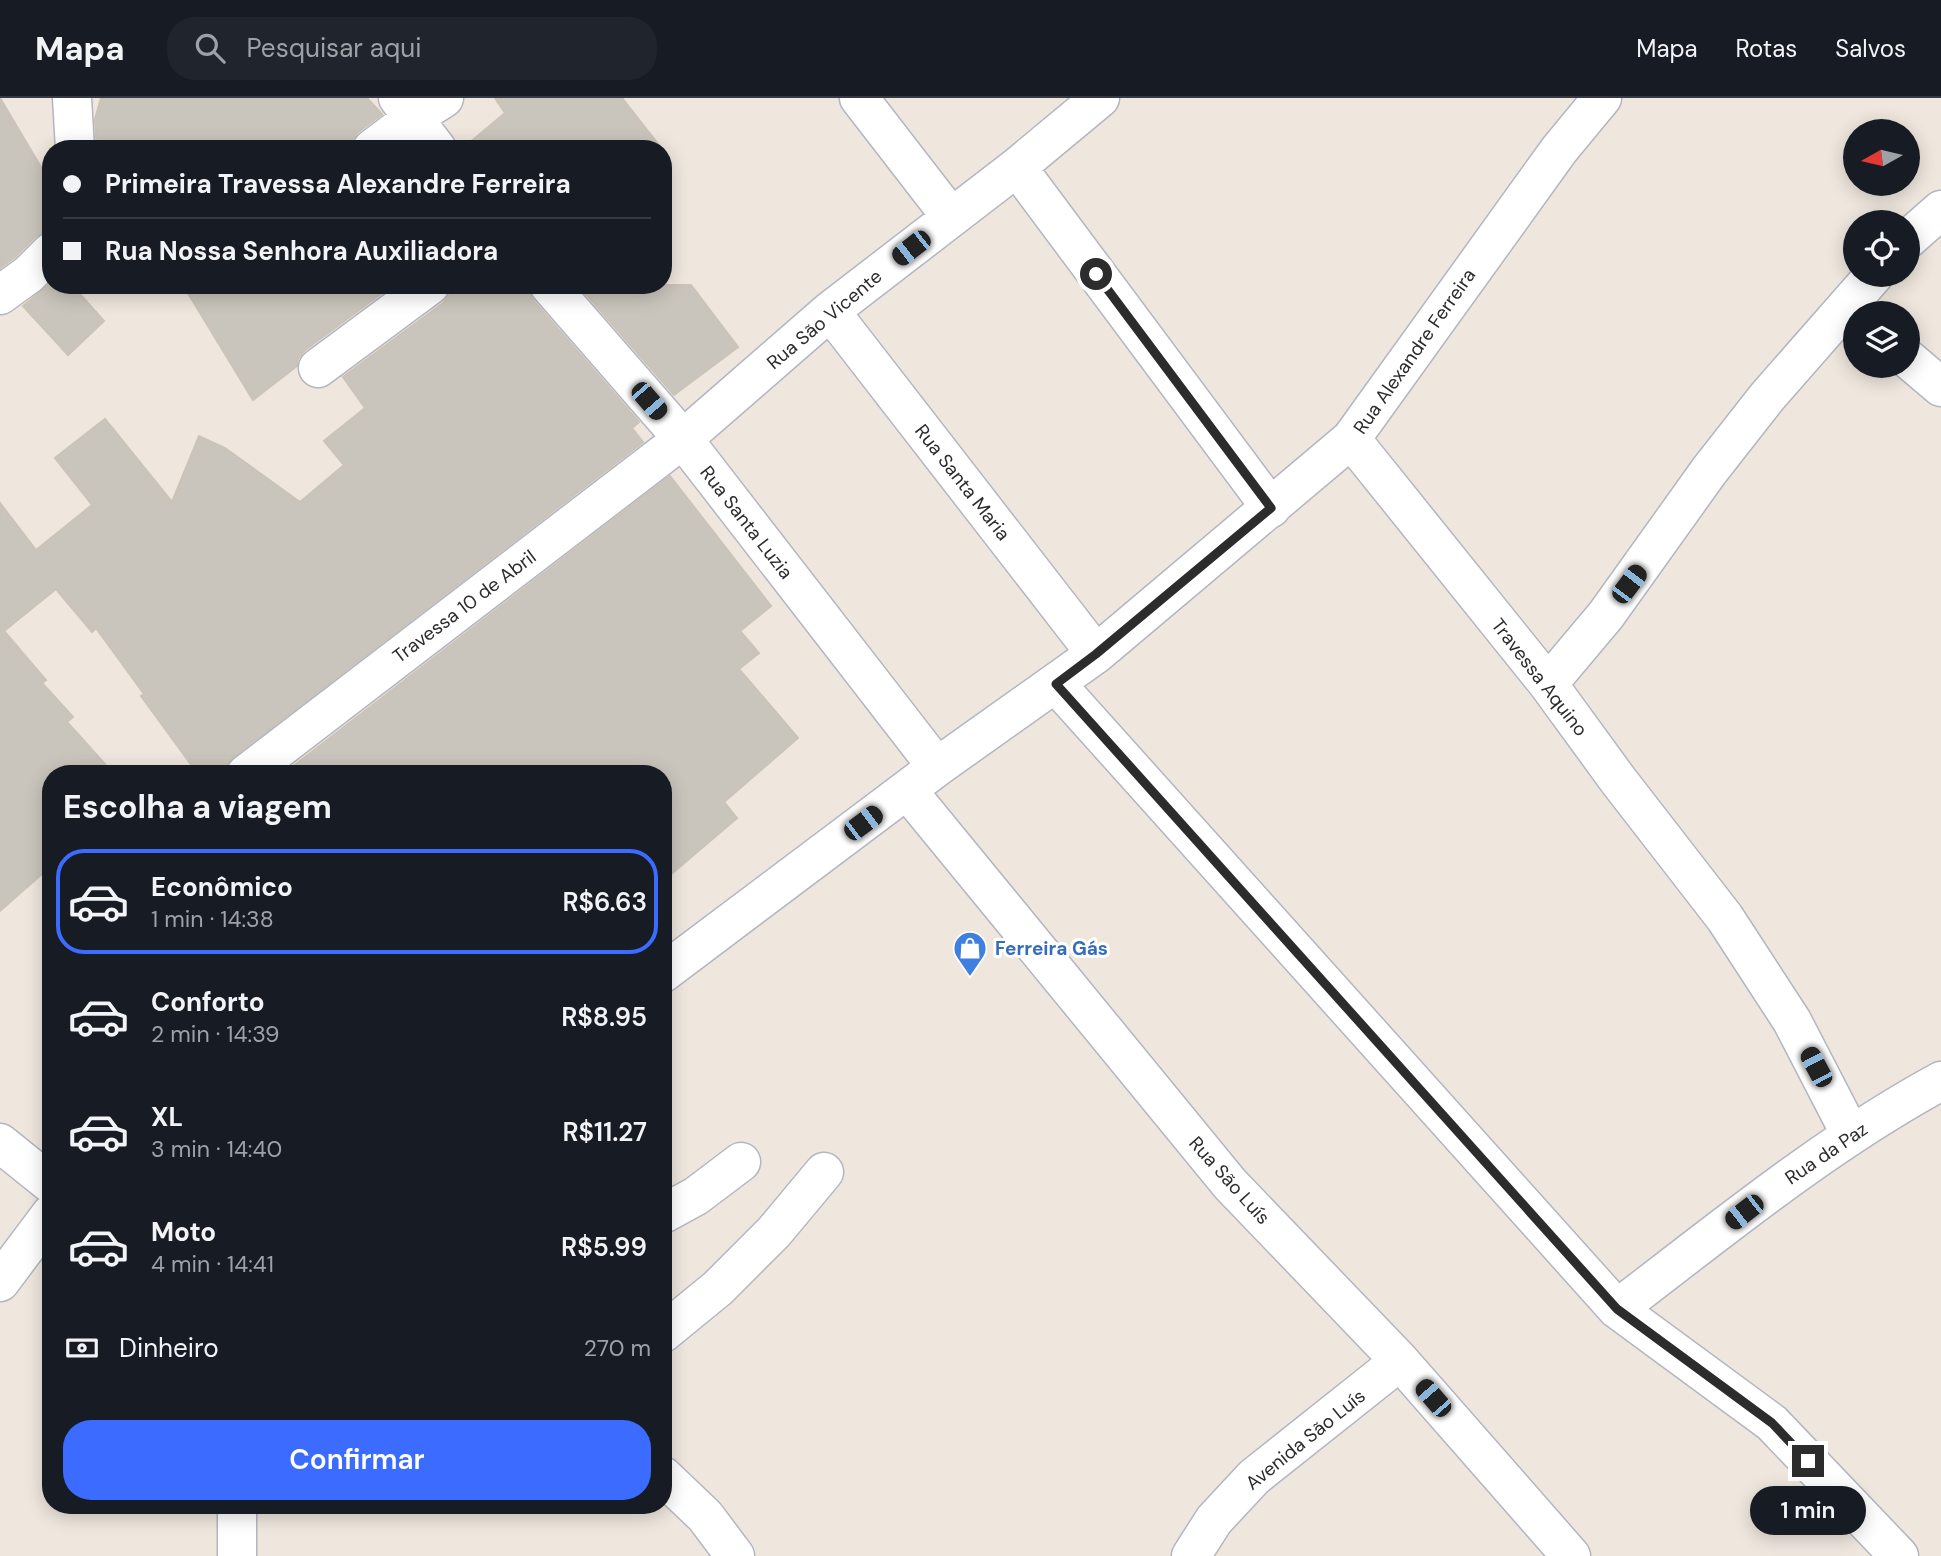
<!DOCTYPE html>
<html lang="pt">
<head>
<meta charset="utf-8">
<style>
  :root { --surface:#171b24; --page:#20242c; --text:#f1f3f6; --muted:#9ea1a6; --line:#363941; --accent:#3b6cff }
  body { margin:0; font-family:"DM Sans",sans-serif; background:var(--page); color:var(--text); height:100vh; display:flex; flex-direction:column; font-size:26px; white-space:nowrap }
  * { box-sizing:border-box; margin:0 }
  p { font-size:23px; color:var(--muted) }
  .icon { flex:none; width:38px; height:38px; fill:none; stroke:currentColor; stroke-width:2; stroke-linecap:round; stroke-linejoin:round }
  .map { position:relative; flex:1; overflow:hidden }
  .drawer { position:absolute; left:42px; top:667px; width:630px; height:749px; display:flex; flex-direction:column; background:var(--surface); border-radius:28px; box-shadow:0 4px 18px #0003 }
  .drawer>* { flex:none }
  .top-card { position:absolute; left:42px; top:42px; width:630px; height:154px; border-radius:28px; box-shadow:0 4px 18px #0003; display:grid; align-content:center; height:154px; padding:0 21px; background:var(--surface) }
  .needle { width:46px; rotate:262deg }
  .controls { position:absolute; left:1843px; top:21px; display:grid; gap:14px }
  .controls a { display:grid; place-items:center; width:77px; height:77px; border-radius:50%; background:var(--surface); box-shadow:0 4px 18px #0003; font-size:35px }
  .end { position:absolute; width:32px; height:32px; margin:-16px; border:9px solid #2c2c2c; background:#fff; box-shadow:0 0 0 4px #fff }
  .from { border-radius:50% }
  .bubble { position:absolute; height:49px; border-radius:24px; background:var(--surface); box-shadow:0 4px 18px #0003; font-size:23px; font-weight:600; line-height:49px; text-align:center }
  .car { position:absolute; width:21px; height:42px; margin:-21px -10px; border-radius:9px; box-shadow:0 0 5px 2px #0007; background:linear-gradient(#222 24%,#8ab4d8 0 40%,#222 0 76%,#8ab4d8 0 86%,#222 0) }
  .top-card b { display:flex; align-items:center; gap:24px; height:66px; font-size:26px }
  .top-card b+b { border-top:2px solid var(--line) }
  .top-card i { width:18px; height:18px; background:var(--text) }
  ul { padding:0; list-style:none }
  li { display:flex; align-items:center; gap:21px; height:105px; margin:0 14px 10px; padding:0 7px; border:4px solid transparent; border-radius:28px }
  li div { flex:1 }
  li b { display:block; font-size:26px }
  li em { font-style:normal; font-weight:600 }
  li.selected { border-color:var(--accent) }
  li>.icon { width:63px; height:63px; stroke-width:1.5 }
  h2 { padding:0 21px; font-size:32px; line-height:84px }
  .pay { display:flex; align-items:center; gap:18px; height:77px; padding:0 21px; font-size:26px }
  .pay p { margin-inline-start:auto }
  .primary-button { display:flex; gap:14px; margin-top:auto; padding:14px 21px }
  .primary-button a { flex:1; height:80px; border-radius:28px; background:var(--accent); color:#fff; font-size:28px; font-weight:600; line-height:80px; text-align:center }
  header { display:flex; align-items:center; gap:42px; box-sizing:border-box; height:98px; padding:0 35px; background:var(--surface); border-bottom:2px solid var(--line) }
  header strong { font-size:33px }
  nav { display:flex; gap:38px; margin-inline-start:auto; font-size:24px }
  .search { width:490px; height:63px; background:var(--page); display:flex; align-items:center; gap:18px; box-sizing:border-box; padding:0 24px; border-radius:28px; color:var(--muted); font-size:26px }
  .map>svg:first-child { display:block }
  .building { fill:#cac5bc; stroke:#cbc3b7; stroke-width:2 }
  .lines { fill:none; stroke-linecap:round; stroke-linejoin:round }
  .minor-casing { stroke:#b2b6c1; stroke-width:41 }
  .minor { stroke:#fff; stroke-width:38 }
  .route { stroke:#2c2c2c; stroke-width:9 }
  .labels { text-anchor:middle; stroke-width:6; stroke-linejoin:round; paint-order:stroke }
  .street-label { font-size:19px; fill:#2c2c2c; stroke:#fff }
  .shop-label { font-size:19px; font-weight:bold; fill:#366cbe; stroke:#fff; text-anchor:start }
</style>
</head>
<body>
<header>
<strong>Mapa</strong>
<div class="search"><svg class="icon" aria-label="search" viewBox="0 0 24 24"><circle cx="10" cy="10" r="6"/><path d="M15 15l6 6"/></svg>Pesquisar aqui</div>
<nav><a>Mapa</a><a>Rotas</a><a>Salvos</a></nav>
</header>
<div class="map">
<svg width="1941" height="1458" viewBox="0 0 1941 1458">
  <rect width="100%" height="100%" fill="#efe7de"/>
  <!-- building -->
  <path class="building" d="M 0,0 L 51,86 L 51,133 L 36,138 L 15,159 L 0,170 Z
    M 101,0 L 367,0 L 382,16 L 358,34 L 352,42 L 351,51 L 97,51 L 95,21 Z
    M 495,0 L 622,0 L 662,51 L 462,51 L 505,15 Z
    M 51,185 L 51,187 L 72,187 L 104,223 L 68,257 L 23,208 Z
    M 183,187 L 393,187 L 305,252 L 298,261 L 297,268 L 253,302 Z
    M 451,187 L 528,187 L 532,201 L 639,324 L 632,330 L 643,344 L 233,659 L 226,667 L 225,676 L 198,676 L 141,598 L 144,596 L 96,530 L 92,534 L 56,491 L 4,533 L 46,582 L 42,585 L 73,619 L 67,624 L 114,676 L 51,676 L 51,768 L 0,813 L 0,405 L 36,452 L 92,407 L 55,360 L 105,321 L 172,404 L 199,338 L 225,350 L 300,404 L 344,367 L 324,343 L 365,310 L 343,279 L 443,205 L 450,196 Z
    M 578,187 L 691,187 L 738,249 L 674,297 Z
    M 670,378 L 771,508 L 740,533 L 759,555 L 739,571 L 798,640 L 724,704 L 737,720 L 663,783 L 663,676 L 283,676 Z"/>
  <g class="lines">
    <defs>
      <path id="minor" d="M 72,0 L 75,51
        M 398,0 L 437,51
        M 859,0 L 951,119
        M 372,51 L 413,20 L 444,0
        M 1017,69 L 1271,410
        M 1908,141 L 1941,112
        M 549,187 L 683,341 L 937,669
        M 0,197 L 29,176 L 51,154
        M 830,213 L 1096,556
        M 1908,261 L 1941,289
        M 318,270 L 430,187
        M 1351,341 L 1548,586 L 1618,682 L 1725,820 L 1792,923 L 1851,1037
        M 1056,586 L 1617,1211 L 1772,1325 L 1899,1458
        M 1548,586 L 1606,517 L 1709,373 L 1767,299 L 1874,177
        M 246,676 L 683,341 L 830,213 L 1017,69 L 1100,0
        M 907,692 L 1230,1086 L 1400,1263 L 1571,1458
        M 663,875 L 937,669 L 1096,556 L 1351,341 L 1559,52 L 1602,0
        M 0,1045 L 51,1086
        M 663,1116 L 696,1098 L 741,1064
        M 0,1184 L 51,1116
        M 1617,1211 C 1722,1131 1825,1046 1941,983
        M 663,1235 L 718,1190 L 774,1134 L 824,1074
        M 663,1378 L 705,1418 L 735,1458
        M 237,1458 L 237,1407
        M 1191,1458 L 1214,1422 L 1254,1379 L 1400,1263"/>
    </defs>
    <!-- minor casing -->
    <use href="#minor" class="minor-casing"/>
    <!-- minor -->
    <use href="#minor" class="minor"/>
  </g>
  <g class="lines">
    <!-- route -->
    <path class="route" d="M 1096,176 L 1271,410 L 1096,556 L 1056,586 L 1617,1211 L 1772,1325 L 1808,1363"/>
  </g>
  <!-- icons -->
  <defs>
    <symbol id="shop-pin" viewBox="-11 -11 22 30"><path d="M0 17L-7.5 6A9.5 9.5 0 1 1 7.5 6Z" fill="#3f7fe0" stroke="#fff"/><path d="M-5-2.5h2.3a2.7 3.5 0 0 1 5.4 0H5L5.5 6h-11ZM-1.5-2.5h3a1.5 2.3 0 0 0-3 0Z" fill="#fff"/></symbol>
  </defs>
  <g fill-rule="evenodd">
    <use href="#shop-pin" x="951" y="831" width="38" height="52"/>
  </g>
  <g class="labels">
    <!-- street labels -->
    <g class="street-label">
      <text transform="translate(824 221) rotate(-40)" y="7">Rua São Vicente</text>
      <text transform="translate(1414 253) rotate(-55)" y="7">Rua Alexandre Ferreira</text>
      <text transform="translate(963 384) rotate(52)" y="7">Rua Santa Maria</text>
      <text transform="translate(747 424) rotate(52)" y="7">Rua Santa Luzia</text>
      <text transform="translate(464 508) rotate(-37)" y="7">Travessa 10 de Abril</text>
      <text transform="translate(1540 579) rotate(52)" y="7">Travessa Aquino</text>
      <text transform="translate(1826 1055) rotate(-34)" y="7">Rua da Paz</text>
      <text transform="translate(1230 1082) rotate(48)" y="7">Rua São Luís</text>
      <text transform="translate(1305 1341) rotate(-39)" y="7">Avenida São Luís</text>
    </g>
    <!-- shop labels -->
    <g class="shop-label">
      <text x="995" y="857">Ferreira Gás</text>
    </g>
  </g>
</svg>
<div class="controls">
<a><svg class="needle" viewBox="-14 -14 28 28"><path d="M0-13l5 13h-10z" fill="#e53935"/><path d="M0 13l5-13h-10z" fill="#9ea1a6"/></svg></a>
<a><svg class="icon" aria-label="locate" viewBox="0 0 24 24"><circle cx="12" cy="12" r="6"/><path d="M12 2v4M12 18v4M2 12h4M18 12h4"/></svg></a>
<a><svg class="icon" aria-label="layers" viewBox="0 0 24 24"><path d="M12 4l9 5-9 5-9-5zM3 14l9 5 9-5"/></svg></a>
</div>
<i class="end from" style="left:1096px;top:176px"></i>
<i class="end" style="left:1808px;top:1363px"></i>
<div class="bubble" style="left:1750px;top:1388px;width:116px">1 min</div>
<i class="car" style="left:911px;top:150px;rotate:232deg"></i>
<i class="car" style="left:649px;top:303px;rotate:139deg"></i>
<i class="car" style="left:1629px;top:486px;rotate:37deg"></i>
<i class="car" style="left:863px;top:725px;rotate:53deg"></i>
<i class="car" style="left:1816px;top:969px;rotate:332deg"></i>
<i class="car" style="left:1744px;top:1114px;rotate:232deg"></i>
<i class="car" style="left:1433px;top:1300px;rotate:319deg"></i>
<div class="top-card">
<b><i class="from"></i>Primeira Travessa Alexandre Ferreira</b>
<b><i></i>Rua Nossa Senhora Auxiliadora</b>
</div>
<section class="drawer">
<h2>Escolha a viagem</h2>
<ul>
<li class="selected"><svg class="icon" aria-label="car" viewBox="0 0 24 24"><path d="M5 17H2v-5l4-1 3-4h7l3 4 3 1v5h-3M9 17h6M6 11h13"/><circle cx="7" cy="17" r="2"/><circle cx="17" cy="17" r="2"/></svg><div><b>Econômico</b><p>1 min · 14:38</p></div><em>R$6.63</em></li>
<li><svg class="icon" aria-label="car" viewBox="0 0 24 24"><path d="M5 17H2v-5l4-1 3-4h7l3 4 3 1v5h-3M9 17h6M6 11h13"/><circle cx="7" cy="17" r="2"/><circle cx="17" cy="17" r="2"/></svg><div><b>Conforto</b><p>2 min · 14:39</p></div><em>R$8.95</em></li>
<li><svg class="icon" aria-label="car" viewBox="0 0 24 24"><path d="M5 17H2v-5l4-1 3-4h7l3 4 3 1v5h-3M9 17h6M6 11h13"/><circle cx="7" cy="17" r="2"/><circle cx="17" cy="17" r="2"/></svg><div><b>XL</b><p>3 min · 14:40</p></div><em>R$11.27</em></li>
<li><svg class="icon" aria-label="car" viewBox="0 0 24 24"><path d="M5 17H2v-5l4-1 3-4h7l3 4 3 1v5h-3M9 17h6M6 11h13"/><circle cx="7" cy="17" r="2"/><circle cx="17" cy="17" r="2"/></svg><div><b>Moto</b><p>4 min · 14:41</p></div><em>R$5.99</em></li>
</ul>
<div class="pay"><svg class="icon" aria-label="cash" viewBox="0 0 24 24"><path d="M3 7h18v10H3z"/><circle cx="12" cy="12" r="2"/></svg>Dinheiro<p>270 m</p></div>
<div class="primary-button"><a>Confirmar</a></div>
</section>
</div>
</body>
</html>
